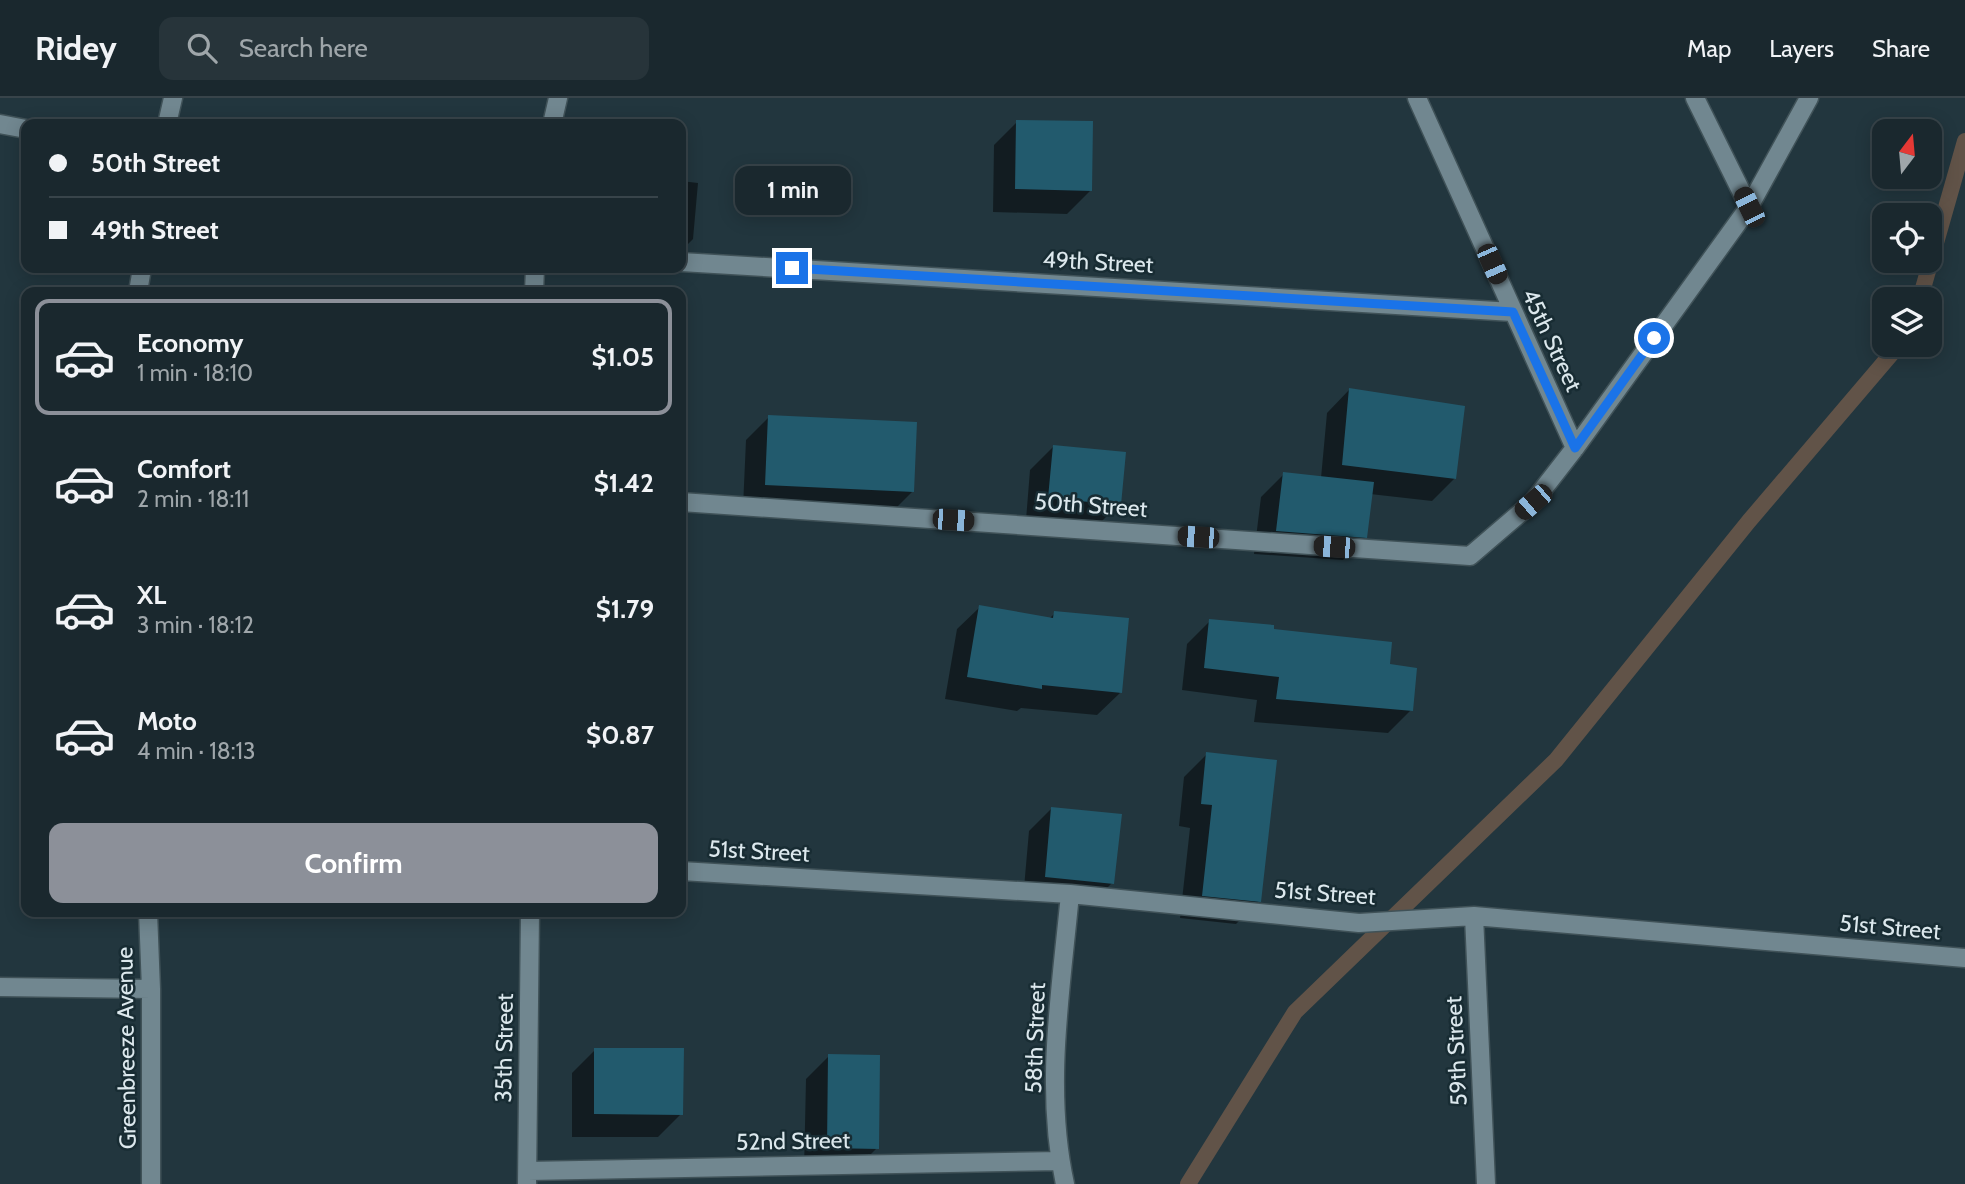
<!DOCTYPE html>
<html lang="en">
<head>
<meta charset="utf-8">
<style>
  :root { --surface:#1a282e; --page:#27343a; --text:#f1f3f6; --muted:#9fa6aa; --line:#38444a; --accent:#8c9099 }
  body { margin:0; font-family:Cabin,sans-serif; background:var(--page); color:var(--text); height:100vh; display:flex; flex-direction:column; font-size:26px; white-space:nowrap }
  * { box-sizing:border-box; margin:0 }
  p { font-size:23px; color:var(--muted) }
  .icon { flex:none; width:38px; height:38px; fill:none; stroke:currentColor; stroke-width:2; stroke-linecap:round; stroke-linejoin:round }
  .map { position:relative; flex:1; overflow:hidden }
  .panel { position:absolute; left:21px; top:189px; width:665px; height:630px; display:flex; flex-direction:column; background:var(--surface); border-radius:14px; box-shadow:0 4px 18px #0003,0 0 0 2px var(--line) }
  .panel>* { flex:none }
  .guide { position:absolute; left:21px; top:21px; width:665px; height:154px; border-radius:14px; box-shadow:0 4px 18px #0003,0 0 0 2px var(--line); display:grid; align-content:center; height:154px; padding:0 28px; background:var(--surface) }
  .needle { width:46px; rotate:16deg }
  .buttons { position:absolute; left:1872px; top:21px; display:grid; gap:14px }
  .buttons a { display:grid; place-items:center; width:70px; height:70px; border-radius:14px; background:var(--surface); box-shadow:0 4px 18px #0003,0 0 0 2px var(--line); font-size:35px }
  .end { position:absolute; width:32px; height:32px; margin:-16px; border:9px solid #1a73e8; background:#fff; box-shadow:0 0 0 4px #fff }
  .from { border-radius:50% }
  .bubble { position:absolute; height:49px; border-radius:14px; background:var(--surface); box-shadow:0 4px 18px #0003,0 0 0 2px var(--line); font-size:23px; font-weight:700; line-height:49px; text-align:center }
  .car { position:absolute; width:21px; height:42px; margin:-21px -10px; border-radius:9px; box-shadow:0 0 5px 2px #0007; background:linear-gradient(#222 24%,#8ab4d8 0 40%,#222 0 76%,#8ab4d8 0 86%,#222 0) }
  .guide b { display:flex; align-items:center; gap:24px; height:66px; font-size:26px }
  .guide b+b { border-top:2px solid var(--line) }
  .guide i { width:18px; height:18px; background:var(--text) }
  ul { padding:12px 0 0; list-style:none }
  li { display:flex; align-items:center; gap:21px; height:116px; margin:0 14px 10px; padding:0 14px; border:4px solid transparent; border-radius:14px }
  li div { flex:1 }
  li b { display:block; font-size:26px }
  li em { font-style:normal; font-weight:700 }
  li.active { border-color:var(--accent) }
  li>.icon { width:63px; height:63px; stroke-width:1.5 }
  .action { display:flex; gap:14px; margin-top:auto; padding:14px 28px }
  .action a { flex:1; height:80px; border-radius:14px; background:var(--accent); color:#fff; font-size:28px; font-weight:700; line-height:80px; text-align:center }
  header { display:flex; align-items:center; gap:42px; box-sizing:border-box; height:98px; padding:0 35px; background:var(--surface); border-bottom:2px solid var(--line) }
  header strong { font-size:33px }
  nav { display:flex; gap:38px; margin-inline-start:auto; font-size:24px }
  .search { width:490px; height:63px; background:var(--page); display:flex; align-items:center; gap:18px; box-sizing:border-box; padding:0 24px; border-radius:14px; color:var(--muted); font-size:26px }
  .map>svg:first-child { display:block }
  .shadow { fill:#0007 }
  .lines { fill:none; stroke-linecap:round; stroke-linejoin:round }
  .stream { stroke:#615348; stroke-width:16 }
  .building { fill:#225a6d }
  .minor-casing { stroke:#405258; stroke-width:21 }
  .minor { stroke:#718790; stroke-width:18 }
  .route { stroke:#1a73e8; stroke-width:9 }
  .labels { text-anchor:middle; stroke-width:5; stroke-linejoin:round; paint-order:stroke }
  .street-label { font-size:23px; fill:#dce8ed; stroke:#182c33 }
</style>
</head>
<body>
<header>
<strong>Ridey</strong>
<div class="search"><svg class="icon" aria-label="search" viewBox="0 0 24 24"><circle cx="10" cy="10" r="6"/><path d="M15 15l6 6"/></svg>Search here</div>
<nav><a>Map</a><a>Layers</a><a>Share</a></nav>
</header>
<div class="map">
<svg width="1965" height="1086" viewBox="0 0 1965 1086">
  <rect width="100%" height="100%" fill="#22363e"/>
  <!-- shadow -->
  <path class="shadow" d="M 1017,24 L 1090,93 L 1067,116 L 993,114 L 994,47 Z
    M 681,83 L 698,85 L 693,141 L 681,153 Z
    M 1349,292 L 1455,380 L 1432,403 L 1370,396 L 1366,439 L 1343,462 L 1254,456 L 1261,399 L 1284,376 L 1321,380 L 1327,315 Z
    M 769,319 L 912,394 L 889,417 L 743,409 L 746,342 Z
    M 1053,349 L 1119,406 L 1096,429 L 1026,422 L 1030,372 Z
    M 980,509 L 1049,521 L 1055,515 L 1120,595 L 1097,617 L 1021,610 L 1017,613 L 945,601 L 957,531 Z
    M 1210,523 L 1272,533 L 1411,612 L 1388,635 L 1254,624 L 1257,602 L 1182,592 L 1187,546 Z
    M 1207,656 L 1259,803 L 1236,826 L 1180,820 L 1190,730 L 1179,728 L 1184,679 Z
    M 1052,710 L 1112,785 L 1089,808 L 1023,801 L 1029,733 Z
    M 595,952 L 681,1016 L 658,1039 L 572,1039 L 572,975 Z
    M 829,958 L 877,1050 L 854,1073 L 804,1072 L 806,981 Z"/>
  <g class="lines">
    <!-- stream -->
    <path class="stream" d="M 1920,201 L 1965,43
      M 1188,1086 L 1295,914 L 1556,662 L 1749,423 L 1899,247"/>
  </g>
  <!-- building -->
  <path class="building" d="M 1016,22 L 1093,23 L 1092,93 L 1015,91 Z
    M 1349,290 L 1465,308 L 1456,381 L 1342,367 Z
    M 768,317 L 917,324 L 914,394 L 765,387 Z
    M 1053,347 L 1126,354 L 1121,407 L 1048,400 Z
    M 1283,374 L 1374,384 L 1367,440 L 1276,433 Z
    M 979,507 L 1053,520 L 1054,513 L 1129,520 L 1122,595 L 1042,587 L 1042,591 L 967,579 Z
    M 1209,521 L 1274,527 L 1274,531 L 1392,544 L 1390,566 L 1417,570 L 1413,613 L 1276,601 L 1279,579 L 1204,570 Z
    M 1206,654 L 1277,662 L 1261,804 L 1202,798 L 1212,707 L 1201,706 Z
    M 1051,709 L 1122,716 L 1114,786 L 1045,779 Z
    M 594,950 L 684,950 L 683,1017 L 594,1016 Z
    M 828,956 L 880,957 L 879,1051 L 827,1050 Z"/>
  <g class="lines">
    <defs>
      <path id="minor" d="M 1417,0 L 1575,350
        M 1695,0 L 1749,109
        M 0,26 L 26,31
        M 167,26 L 173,0
        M 552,26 L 558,0
        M 681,164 L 1513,214
        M 138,194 L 142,170
        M 534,194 L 535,170
        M 681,404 L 1470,458 L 1533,404 L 1575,350 L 1749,109 L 1809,0
        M 681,773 L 1070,796 L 1359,825 L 1474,818 L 1965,860
        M 148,814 L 151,891 L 151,1086
        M 1474,818 L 1486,1086
        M 0,889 L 151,891
        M 528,1073 L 1060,1063
        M 527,1086 L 530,814
        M 1065,1086 C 1044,991 1061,892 1070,796"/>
    </defs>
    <!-- minor casing -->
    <use href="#minor" class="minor-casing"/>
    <!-- minor -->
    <use href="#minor" class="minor"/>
  </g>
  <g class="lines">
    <!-- route -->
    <path class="route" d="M 792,170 L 1513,214 L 1575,350 L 1654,240"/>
  </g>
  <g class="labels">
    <!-- street labels -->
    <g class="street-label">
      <text transform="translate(1098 164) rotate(3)" y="8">49th Street</text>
      <text transform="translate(1552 242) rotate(65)" y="8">45th Street</text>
      <text transform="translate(1091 407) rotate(4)" y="8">50th Street</text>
      <text transform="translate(759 753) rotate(3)" y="8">51st Street</text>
      <text transform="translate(1325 795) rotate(4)" y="8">51st Street</text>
      <text transform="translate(1890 829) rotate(5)" y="8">51st Street</text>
      <text transform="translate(1035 940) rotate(-88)" y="8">58th Street</text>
      <text transform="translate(126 950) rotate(-91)" y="8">Greenbreeze Avenue</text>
      <text transform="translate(504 950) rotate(-89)" y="8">35th Street</text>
      <text transform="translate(1456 953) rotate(-93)" y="8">59th Street</text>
      <text transform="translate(793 1043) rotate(-1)" y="8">52nd Street</text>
    </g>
  </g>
</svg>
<div class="buttons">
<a><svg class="needle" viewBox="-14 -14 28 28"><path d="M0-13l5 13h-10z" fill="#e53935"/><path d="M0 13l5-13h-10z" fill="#9fa6aa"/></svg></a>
<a><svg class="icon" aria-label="locate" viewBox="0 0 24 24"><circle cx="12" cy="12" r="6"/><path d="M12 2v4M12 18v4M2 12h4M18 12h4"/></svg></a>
<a><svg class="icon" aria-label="layers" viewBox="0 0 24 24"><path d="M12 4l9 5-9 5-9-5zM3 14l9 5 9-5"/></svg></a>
</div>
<i class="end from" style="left:1654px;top:240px"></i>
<i class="end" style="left:792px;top:170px"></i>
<div class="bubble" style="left:735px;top:68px;width:116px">1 min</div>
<i class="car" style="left:1749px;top:109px;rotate:334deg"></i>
<i class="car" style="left:1492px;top:166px;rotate:156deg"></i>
<i class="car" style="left:1533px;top:404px;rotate:229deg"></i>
<i class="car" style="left:953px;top:422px;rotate:94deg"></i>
<i class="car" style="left:1198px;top:439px;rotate:274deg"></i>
<i class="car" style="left:1334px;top:449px;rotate:274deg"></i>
<div class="guide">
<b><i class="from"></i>50th Street</b>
<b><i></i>49th Street</b>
</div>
<section class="panel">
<ul>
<li class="active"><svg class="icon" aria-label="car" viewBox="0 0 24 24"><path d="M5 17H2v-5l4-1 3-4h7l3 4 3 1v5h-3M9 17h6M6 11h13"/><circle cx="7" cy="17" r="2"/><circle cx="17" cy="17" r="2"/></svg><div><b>Economy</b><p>1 min · 18:10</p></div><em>$1.05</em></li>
<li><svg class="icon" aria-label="car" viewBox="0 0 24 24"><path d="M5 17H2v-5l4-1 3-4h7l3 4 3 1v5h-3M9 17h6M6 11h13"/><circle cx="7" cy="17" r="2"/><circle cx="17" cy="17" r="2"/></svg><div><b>Comfort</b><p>2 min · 18:11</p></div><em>$1.42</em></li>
<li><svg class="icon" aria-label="car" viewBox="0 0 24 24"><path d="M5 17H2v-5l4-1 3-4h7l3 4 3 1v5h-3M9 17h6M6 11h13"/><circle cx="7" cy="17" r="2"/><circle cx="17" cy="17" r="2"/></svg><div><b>XL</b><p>3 min · 18:12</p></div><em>$1.79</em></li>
<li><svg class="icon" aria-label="car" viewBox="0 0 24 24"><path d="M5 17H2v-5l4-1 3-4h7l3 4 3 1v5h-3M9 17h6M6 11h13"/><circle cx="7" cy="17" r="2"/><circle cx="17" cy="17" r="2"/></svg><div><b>Moto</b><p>4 min · 18:13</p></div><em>$0.87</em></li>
</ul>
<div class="action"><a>Confirm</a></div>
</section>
</div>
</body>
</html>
